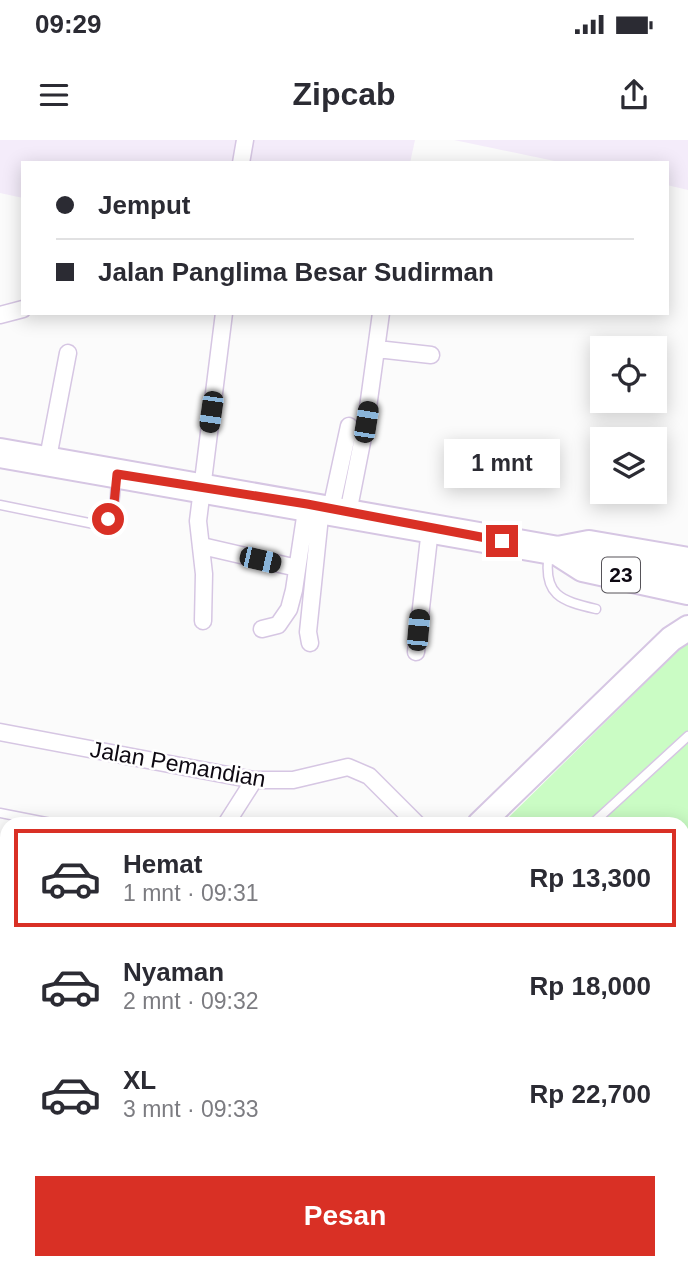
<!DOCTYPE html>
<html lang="id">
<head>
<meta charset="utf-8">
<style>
  :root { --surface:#fff; --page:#f2f2f3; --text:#2b2b33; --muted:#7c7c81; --line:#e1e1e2; --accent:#d93025 }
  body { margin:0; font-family:Arial,sans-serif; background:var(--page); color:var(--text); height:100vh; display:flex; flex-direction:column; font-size:26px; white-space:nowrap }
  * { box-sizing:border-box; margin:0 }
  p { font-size:23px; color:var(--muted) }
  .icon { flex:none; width:38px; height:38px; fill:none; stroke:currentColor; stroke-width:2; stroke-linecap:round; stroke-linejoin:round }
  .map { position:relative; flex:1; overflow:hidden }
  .sheet { position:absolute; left:0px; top:677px; width:690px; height:453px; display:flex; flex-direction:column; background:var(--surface); border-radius:21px 21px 0 0; box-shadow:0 4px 18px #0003 }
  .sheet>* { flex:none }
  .guide { position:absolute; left:21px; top:21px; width:648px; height:154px; border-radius:0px; box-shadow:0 4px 18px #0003; display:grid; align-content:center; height:154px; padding:0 35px; background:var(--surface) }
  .fabs { position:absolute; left:590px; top:196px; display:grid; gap:14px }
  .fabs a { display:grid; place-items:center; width:77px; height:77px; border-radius:0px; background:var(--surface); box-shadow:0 4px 18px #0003; font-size:35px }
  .end { position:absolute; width:32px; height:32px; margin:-16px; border:9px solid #d93025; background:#fff; box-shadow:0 0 0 4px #fff }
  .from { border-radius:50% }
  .bubble { position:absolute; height:49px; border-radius:0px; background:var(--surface); box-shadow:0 4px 18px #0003; font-size:23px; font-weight:700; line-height:49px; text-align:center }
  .car { position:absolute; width:21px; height:42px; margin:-21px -10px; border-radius:9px; box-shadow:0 0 5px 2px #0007; background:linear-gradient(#222 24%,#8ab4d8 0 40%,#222 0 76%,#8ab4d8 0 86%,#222 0) }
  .guide b { display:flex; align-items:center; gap:24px; height:66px; font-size:26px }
  .guide b+b { border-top:2px solid var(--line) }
  .guide i { width:18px; height:18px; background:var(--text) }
  ul { padding:12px 0 0; list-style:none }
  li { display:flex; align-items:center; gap:21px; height:98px; margin:0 14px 10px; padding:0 21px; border:4px solid transparent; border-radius:0px }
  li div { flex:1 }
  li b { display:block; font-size:26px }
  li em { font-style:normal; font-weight:700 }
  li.on { border-color:var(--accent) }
  li>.icon { width:63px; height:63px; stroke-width:1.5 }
  .button { display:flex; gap:14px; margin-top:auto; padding:14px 35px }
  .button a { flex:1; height:80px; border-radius:0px; background:var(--accent); color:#fff; font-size:28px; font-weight:700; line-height:80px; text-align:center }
  .status { display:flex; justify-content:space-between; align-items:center; height:49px; padding:0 35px; background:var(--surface); direction:ltr }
  .status svg { height:19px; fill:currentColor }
  header { display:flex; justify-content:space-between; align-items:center; height:91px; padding:0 35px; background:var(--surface); font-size:32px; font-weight:700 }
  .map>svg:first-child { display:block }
  .built { fill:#f4ecfa }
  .green { fill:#cafcc4 }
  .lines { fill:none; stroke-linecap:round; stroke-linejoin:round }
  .lane-casing { stroke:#d6c6e3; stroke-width:11 }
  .street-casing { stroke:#d6c6e3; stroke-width:19 }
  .primary-casing { stroke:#d6c6e3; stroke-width:28 }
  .highway-casing { stroke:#d6c6e3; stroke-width:32 }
  .lane { stroke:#fff; stroke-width:8 }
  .street { stroke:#fff; stroke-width:16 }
  .primary { stroke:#fff; stroke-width:24 }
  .highway { stroke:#fff; stroke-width:28 }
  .route { stroke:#d93025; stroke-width:9 }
  .labels { text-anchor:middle; stroke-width:5; stroke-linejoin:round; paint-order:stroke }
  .shield { fill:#fff; stroke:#565359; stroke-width:2 }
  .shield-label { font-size:21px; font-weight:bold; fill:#0e0912 }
  .street-label { font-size:23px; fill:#0e0912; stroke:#fff }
</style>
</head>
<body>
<div class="status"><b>09:29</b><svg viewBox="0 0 49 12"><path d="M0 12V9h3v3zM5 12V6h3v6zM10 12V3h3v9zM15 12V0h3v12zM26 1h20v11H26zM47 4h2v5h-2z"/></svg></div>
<header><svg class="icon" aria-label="menu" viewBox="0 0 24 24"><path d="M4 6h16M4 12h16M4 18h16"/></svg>Zipcab<svg class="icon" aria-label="share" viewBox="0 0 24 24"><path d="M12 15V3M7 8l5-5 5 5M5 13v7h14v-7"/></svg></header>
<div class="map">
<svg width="688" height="1130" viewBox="0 0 688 1130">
  <rect width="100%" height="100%" fill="#fbfbfb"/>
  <!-- built -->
  <path class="built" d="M 0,0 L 415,0 L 410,23 L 23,23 L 23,58 L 0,53 Z
    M 454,0 L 688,0 L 688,50 L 667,45 L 667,23 L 564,23 Z"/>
  <!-- green -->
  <path class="green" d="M 688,501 L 688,1130 L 50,1130 L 57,1124 L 682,1124 L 682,684 L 502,684 Z"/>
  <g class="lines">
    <defs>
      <path id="lane" d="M 0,365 L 94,384 C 119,375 114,362 116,337
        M 549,413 C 542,455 561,461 596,469
        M 0,673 L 56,684
        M 592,684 L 688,596
        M 0,739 L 7,740
        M 682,1106 L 688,1101
        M 129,1130 L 135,1124
        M 658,1130 L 665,1124"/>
      <path id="street" d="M 241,23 L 245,0
        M 0,175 L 23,169
        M 377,209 L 431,215
        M 47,323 L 68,213
        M 331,369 L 349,286
        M 348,373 L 366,282 L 381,173
        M 202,406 L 297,428
        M 203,481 L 204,434 L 198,381 L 224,173
        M 262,489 L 278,485 L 289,469 L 294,450 L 307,364
        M 310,503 L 308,492 L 321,367
        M 416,512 L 430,389
        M 0,592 L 254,640 L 293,640 L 348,627 L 369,636 L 417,684
        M 226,684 L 254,640
        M 0,806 L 7,807
        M 0,1102 L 7,1108"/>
      <path id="primary" d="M 480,684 L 671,499 L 688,488
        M 0,1130 L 8,1124"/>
      <path id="highway" d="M 0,313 L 558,411 L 589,405 L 688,422
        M 558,411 L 583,427 L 688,450"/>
    </defs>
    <!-- lane casing -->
    <use href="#lane" class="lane-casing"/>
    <!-- street casing -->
    <use href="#street" class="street-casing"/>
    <!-- primary casing -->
    <use href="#primary" class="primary-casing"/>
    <!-- highway casing -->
    <use href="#highway" class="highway-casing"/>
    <!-- lane -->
    <use href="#lane" class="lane"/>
    <!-- street -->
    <use href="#street" class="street"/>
    <!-- primary -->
    <use href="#primary" class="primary"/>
    <!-- highway -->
    <use href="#highway" class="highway"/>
  </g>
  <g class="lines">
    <!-- route -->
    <path class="route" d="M 108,379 L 113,374 L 117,334 L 307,364 L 502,401"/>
  </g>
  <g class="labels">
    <!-- shield labels -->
    <rect class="shield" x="602" y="417.5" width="38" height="35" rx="5"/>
    <g class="shield-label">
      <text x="621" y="442">23</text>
    </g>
    <!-- street labels -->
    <g class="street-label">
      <text transform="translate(178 624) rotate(10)" y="8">Jalan Pemandian</text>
    </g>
  </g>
</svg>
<div class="fabs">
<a><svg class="icon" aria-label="locate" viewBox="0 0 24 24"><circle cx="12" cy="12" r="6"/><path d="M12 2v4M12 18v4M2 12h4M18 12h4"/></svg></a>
<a><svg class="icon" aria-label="layers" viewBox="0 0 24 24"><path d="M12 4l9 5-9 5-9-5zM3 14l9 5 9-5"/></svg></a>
</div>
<i class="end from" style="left:108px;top:379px"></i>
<i class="end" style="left:502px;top:401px"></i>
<div class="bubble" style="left:444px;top:299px;width:116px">1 mnt</div>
<i class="car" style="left:211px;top:272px;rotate:188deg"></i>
<i class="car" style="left:366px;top:282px;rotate:9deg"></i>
<i class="car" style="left:260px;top:420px;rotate:103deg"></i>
<i class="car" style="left:418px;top:490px;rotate:5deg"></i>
<div class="guide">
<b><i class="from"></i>Jemput</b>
<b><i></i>Jalan Panglima Besar Sudirman</b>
</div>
<section class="sheet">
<ul>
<li class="on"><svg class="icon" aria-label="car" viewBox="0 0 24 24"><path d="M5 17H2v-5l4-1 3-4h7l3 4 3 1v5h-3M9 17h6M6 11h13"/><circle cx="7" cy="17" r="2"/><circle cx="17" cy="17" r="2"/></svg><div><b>Hemat</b><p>1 mnt · 09:31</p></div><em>Rp 13,300</em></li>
<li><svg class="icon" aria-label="car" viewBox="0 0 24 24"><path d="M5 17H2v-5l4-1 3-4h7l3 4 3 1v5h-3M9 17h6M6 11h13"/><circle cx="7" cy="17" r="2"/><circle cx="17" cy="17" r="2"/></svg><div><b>Nyaman</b><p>2 mnt · 09:32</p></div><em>Rp 18,000</em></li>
<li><svg class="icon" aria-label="car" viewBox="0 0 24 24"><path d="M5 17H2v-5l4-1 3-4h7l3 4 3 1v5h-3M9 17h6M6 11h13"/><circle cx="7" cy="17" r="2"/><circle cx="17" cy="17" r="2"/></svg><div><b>XL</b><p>3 mnt · 09:33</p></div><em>Rp 22,700</em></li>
</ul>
<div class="button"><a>Pesan</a></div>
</section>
</div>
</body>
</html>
